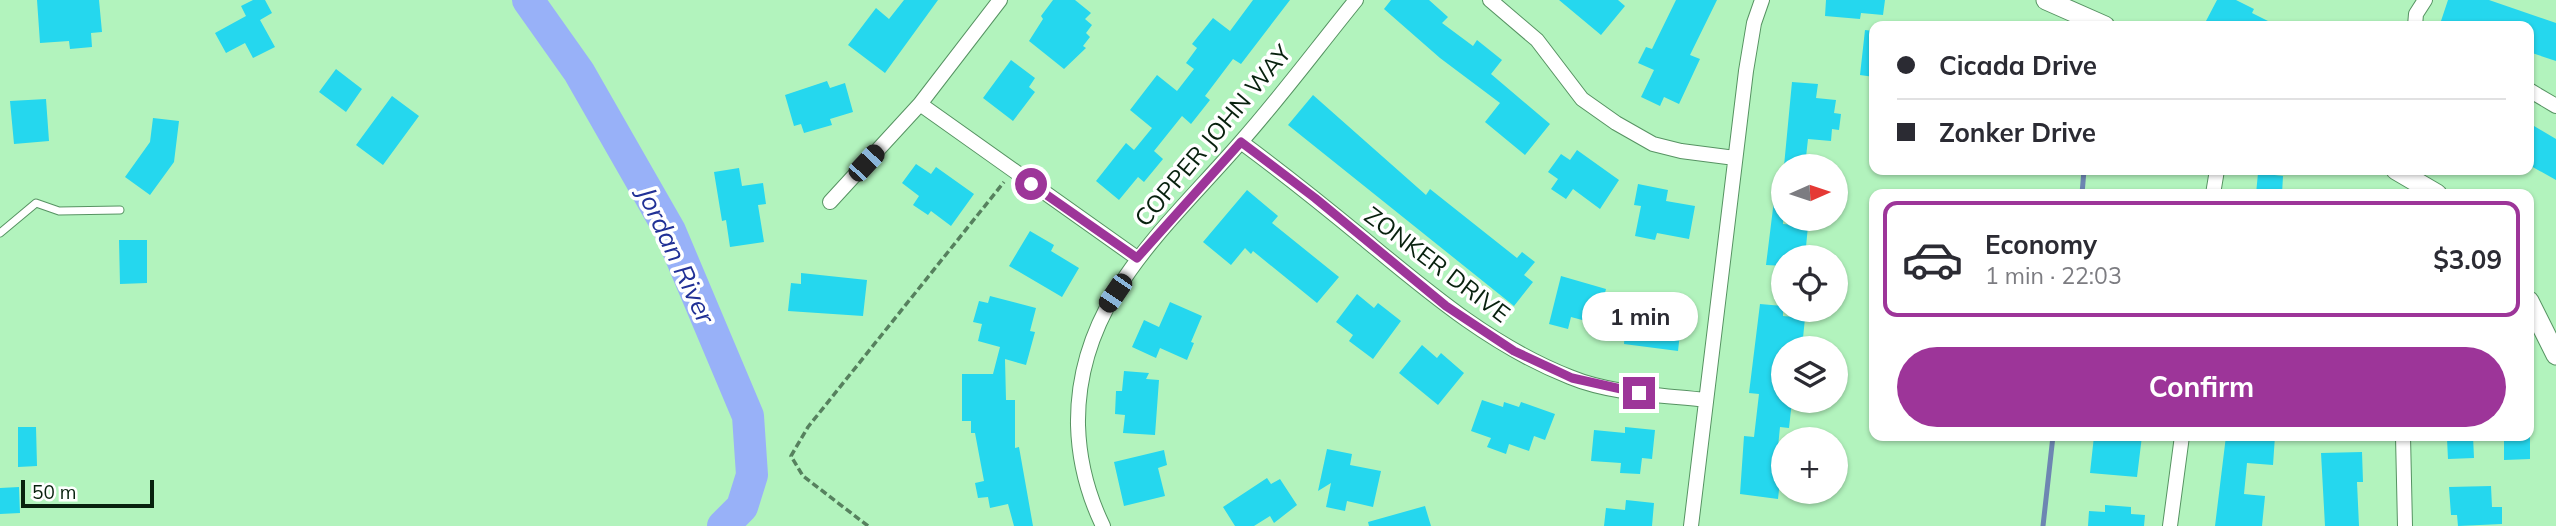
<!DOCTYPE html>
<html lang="en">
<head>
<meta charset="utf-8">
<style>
  :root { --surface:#fff; --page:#f7f7f7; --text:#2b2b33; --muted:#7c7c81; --line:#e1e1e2; --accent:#9d3599 }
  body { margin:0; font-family:Mulish,sans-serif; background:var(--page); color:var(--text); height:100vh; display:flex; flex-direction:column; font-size:26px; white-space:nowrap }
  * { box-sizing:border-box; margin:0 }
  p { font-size:23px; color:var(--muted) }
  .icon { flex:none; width:38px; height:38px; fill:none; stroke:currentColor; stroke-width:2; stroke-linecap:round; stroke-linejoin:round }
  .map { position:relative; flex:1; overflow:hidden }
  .panel { position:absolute; left:1869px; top:189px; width:665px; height:252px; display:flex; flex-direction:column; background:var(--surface); border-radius:14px; box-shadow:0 2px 5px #0004 }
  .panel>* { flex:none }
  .hud { position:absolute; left:1869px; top:21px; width:665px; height:154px; border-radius:14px; box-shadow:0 2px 5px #0004; display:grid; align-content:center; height:154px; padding:0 28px; background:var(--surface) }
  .needle { width:46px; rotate:87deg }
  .fabs { position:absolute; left:1771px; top:154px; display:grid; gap:14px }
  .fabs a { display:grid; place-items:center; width:77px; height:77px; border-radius:50%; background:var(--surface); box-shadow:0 2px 5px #0004; font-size:35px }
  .scale { position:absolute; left:21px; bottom:18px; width:133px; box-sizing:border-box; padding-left:7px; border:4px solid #08210e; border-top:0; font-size:19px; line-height:24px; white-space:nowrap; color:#08210e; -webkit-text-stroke:5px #fff; paint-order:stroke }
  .end { position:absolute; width:32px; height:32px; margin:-16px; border:9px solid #9d3599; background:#fff; box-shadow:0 0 0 4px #fff }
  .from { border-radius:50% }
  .bubble { position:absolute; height:49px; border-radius:24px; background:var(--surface); box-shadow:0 2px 5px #0004; font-size:23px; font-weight:700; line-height:49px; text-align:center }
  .car { position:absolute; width:21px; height:42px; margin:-21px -10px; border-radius:9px; box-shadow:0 0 5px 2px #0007; background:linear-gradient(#222 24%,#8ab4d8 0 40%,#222 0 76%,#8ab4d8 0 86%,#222 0) }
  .hud b { display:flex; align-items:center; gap:24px; height:66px; font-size:26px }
  .hud b+b { border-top:2px solid var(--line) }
  .hud i { width:18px; height:18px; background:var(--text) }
  ul { padding:12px 0 0; list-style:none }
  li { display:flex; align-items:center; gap:21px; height:116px; margin:0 14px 10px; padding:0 14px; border:4px solid var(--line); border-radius:14px }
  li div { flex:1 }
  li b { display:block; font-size:26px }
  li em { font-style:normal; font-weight:700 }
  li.current { border-color:var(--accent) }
  li>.icon { width:63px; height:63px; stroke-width:1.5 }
  .primary-button { display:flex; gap:14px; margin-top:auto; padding:14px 28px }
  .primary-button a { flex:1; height:80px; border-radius:42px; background:var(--accent); color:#fff; font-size:28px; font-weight:700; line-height:80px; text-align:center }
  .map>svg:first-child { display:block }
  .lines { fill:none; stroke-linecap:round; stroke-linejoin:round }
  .stream { stroke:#6d86b2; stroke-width:5 }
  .river { stroke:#98b1f8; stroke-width:32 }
  .building { fill:#25d7ee }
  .lane-casing { stroke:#569362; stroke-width:9 }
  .street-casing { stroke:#569362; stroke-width:16 }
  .secondary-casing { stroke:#569362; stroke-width:21 }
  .path { stroke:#56815e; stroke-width:3.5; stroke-dasharray:7 3.5; stroke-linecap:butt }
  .lane { stroke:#fff; stroke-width:7 }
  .street { stroke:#fff; stroke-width:14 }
  .secondary { stroke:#fff; stroke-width:19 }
  .route { stroke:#9d3599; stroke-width:9 }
  .labels { text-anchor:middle; stroke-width:7; stroke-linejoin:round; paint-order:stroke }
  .street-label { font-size:24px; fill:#08210e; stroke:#fff }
  .water-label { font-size:26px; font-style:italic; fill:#213196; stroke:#fff }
</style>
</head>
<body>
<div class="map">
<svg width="2556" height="526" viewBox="0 0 2556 526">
  <rect width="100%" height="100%" fill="#b2f3bd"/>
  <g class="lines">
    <!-- stream -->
    <path class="stream" d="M 2082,194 L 2084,170
      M 2043,526 L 2053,436"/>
    <!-- river -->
    <path class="river" d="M 528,0 L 579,72 L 670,231 L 748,416 L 752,475 L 742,507 L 723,526"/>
  </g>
  <!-- building -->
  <path class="building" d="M 37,0 L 99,0 L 102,32 L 91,33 L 92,47 L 70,49 L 69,41 L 40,43 Z
    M 253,0 L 265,0 L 272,13 L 260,20 L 275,47 L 253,58 L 245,43 L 226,53 L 215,33 L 246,16 L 241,6 Z
    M 904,0 L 938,0 L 885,73 L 848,45 L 876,8 L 889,19 Z
    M 1053,0 L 1075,0 L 1091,13 L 1085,19 L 1092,25 L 1086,33 L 1090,37 L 1083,46 L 1086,48 L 1064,69 L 1029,41 L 1043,19 L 1041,16 Z
    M 1253,0 L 1290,0 L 1241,64 L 1233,59 L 1205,96 L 1210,100 L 1191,124 L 1182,116 L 1154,151 L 1163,159 L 1144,182 L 1138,177 L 1119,200 L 1096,181 L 1126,143 L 1134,150 L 1152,128 L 1130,110 L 1157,75 L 1177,91 L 1194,69 L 1186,63 L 1197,48 L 1192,44 L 1213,18 L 1230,31 Z
    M 1391,0 L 1429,0 L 1448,17 L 1442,23 L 1473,46 L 1477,40 L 1502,60 L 1491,74 L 1550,124 L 1525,155 L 1485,122 L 1500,103 L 1440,58 L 1384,9 Z
    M 1559,0 L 1618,0 L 1625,6 L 1601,35 Z
    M 1676,0 L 1717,0 L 1690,55 L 1700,59 L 1679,104 L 1664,97 L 1660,106 L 1641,97 L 1654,70 L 1638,63 L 1646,47 L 1652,49 Z
    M 1826,0 L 1885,0 L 1883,15 L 1861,13 L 1860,19 L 1825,16 Z
    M 2217,0 L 2236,0 L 2254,9 L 2252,13 L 2278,26 L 2216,26 L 2206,21 Z
    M 2448,0 L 2489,0 L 2556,23 L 2556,61 L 2529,52 L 2529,26 L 2455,26 L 2441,21 Z
    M 1865,30 L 1874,31 L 1874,77 L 1860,75 Z
    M 1011,60 L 1035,78 L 1029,87 L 1035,92 L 1013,121 L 983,98 Z
    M 336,69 L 362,89 L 346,112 L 319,92 Z
    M 827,81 L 830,88 L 845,83 L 853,112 L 830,119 L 832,125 L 804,133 L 801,124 L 794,126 L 785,95 Z
    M 1792,82 L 1818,84 L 1816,98 L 1836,100 L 1834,113 L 1841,114 L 1839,130 L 1832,129 L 1831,141 L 1808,139 L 1805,166 L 1784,166 Z
    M 1313,95 L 1426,195 L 1430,189 L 1517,258 L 1522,252 L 1535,262 L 1524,275 L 1533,282 L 1514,306 L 1288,125 Z
    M 392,96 L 419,116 L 383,165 L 356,145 Z
    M 46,99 L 49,141 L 14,144 L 10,101 Z
    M 153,118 L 179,121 L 174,162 L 150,195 L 125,177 L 150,142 Z
    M 2529,123 L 2556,139 L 2556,180 L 2529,165 Z
    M 1577,150 L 1619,180 L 1600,209 L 1573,189 L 1566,199 L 1551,189 L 1558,179 L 1548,172 L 1561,154 L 1570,160 Z
    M 916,164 L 931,174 L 936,167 L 974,194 L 951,226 L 931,211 L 928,215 L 913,205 L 919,196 L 902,183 Z
    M 739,168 L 742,186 L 763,183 L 766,204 L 758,205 L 764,242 L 730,247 L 726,220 L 722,221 L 714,172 Z
    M 2258,173 L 2283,176 L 2282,194 L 2256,194 Z
    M 1638,184 L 1668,190 L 1666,201 L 1695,206 L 1689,239 L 1657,233 L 1655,240 L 1635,236 L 1641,206 L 1634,205 Z
    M 1247,190 L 1278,216 L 1272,223 L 1339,277 L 1317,303 L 1253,251 L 1251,254 L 1245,248 L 1231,265 L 1203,242 Z
    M 1775,192 L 1783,193 L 1783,224 L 1808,226 L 1805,257 L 1783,257 L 1783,266 L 1766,265 Z
    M 1030,231 L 1054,245 L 1051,251 L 1079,268 L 1062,297 L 1009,266 Z
    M 119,240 L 147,240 L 147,283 L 120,284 Z
    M 801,273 L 867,280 L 863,316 L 788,311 L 791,283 L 801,284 Z
    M 1561,276 L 1606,289 L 1597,324 L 1571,317 L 1568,329 L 1549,324 Z
    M 1357,294 L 1374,308 L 1378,303 L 1401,321 L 1373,359 L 1349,341 L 1353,335 L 1336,322 Z
    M 1655,295 L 1672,297 L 1671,305 L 1683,306 L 1678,351 L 1624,344 L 1626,319 L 1639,321 L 1641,301 L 1654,303 Z
    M 990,296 L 1036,308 L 1030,331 L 1035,332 L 1026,365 L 1005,359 L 1006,400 L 1015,400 L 1015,448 L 1019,447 L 1033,526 L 1014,526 L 1008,504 L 990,508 L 988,497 L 978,498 L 975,483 L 984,481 L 975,433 L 971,433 L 971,421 L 962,421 L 962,374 L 993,374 L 1000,347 L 978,341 L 982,324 L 973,322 L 979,301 L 988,303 Z
    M 1170,302 L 1202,316 L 1191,342 L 1194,343 L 1187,360 L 1160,348 L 1156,358 L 1132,347 L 1144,320 L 1159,327 Z
    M 1760,304 L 1783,306 L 1783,316 L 1805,318 L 1802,348 L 1783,348 L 1781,379 L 1783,379 L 1783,401 L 1792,401 L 1789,428 L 1780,427 L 1777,457 L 1783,458 L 1783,471 L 1781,471 L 1778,499 L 1740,494 L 1744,436 L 1754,437 L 1759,394 L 1749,393 Z
    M 1422,345 L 1437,358 L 1441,353 L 1464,373 L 1438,405 L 1399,373 Z
    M 1124,371 L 1149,373 L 1146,379 L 1159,380 L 1155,435 L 1123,433 L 1125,415 L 1115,414 L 1116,391 L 1122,391 Z
    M 1482,400 L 1503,407 L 1504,402 L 1519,407 L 1521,402 L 1555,414 L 1545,440 L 1534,436 L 1529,451 L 1509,444 L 1506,454 L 1487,447 L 1491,438 L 1471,431 Z
    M 18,427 L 36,427 L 37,466 L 18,467 Z
    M 1625,427 L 1655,430 L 1652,459 L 1642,458 L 1640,474 L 1620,473 L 1621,463 L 1591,461 L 1594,430 L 1625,433 Z
    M 2094,436 L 2142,436 L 2137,477 L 2090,473 Z
    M 2226,436 L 2275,436 L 2273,465 L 2247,463 L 2244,494 L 2265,496 L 2262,526 L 2215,526 Z
    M 2452,436 L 2473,436 L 2474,458 L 2448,459 L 2447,439 L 2452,439 Z
    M 2504,436 L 2530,436 L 2530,459 L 2504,460 Z
    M 1327,449 L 1352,454 L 1350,465 L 1381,471 L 1373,507 L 1347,501 L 1345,511 L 1326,507 L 1331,483 L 1318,491 Z
    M 1164,450 L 1167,465 L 1158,468 L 1165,496 L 1124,506 L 1114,462 Z
    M 2362,452 L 2363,482 L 2357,482 L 2359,526 L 2325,526 L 2321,453 Z
    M 1267,478 L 1271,484 L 1280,479 L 1297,505 L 1274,523 L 1270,516 L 1254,526 L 1235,526 L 1223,507 Z
    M 2491,486 L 2492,507 L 2502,507 L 2502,524 L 2458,526 L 2457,515 L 2451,515 L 2449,487 Z
    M 19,487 L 20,513 L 0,514 L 0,488 Z
    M 1626,500 L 1654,503 L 1652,526 L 1604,526 L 1606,508 L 1625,510 Z
    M 2105,505 L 2131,507 L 2131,514 L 2145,515 L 2144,526 L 2088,526 L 2089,511 L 2105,512 Z
    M 1425,506 L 1431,526 L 1369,526 L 1368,522 Z"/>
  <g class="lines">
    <defs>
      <path id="lane" d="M 0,233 L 36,203 L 59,211 L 120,210"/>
      <path id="street" d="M 1490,0 L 1537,40 L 1582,99 L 1616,123 L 1653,144 L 1681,151 L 1735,158
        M 2415,26 L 2416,14 L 2425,0
        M 2529,90 L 2556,106
        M 920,104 L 1137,258
        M 1241,142 C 1283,173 1323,205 1363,238 C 1427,291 1491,346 1570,377 C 1611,394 1662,395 1706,400
        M 2213,194 L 2217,170
        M 830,202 L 920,104 L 1000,0
        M 2403,436 L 2405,526
        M 1103,526 C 1087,493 1079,462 1078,425 C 1076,302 1165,229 1239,144 C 1280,98 1317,48 1356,0
        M 1691,526 L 1746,71 L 1754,23 L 1762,0
        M 2170,526 L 2182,436"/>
      <path id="secondary" d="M 2046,0 L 2105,26
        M 2396,170 L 2437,194
        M 2529,301 L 2556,355"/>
    </defs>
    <!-- lane casing -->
    <use href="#lane" class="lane-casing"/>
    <!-- street casing -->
    <use href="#street" class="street-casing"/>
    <!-- secondary casing -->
    <use href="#secondary" class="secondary-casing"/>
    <!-- path -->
    <path class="path" d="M 868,526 L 803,476 L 791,456 L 808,427 L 1004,182"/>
    <!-- lane -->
    <use href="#lane" class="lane"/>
    <!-- street -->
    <use href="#street" class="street"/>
    <!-- secondary -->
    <use href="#secondary" class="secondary"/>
  </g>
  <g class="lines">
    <!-- route -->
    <path class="route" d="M 1031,184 L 1137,258 L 1241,142 L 1315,198 L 1446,306 L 1514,351 L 1572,378 L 1639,393"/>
  </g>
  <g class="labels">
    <!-- street labels -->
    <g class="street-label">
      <text transform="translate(1213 136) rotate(-50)" y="8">COPPER JOHN WAY</text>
      <text transform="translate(1437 265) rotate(37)" y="8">ZONKER DRIVE</text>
    </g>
    <!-- water labels -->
    <g class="water-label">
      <text transform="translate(676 255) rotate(65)" y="9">Jordan River</text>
    </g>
  </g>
</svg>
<div class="fabs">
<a><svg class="needle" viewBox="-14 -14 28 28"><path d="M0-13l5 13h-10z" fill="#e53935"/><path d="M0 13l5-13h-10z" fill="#7c7c81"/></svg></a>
<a><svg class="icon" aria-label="locate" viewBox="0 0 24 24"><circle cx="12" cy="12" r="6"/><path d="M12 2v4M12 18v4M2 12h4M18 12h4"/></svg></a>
<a><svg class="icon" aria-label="layers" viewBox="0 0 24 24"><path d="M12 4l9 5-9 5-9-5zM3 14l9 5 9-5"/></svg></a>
<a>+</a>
</div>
<div class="scale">50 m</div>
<i class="end from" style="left:1031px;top:184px"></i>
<i class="end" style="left:1639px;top:393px"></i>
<div class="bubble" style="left:1582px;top:292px;width:116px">1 min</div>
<i class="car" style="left:866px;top:163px;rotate:43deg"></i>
<i class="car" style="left:1115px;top:293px;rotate:214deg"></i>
<div class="hud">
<b><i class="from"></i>Cicada Drive</b>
<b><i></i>Zonker Drive</b>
</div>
<section class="panel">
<ul>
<li class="current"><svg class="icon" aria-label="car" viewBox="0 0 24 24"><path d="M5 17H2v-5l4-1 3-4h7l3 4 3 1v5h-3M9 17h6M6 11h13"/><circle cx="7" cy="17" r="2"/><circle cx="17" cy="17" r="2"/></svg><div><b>Economy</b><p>1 min · 22:03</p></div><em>$3.09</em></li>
</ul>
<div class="primary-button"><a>Confirm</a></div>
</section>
</div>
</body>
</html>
